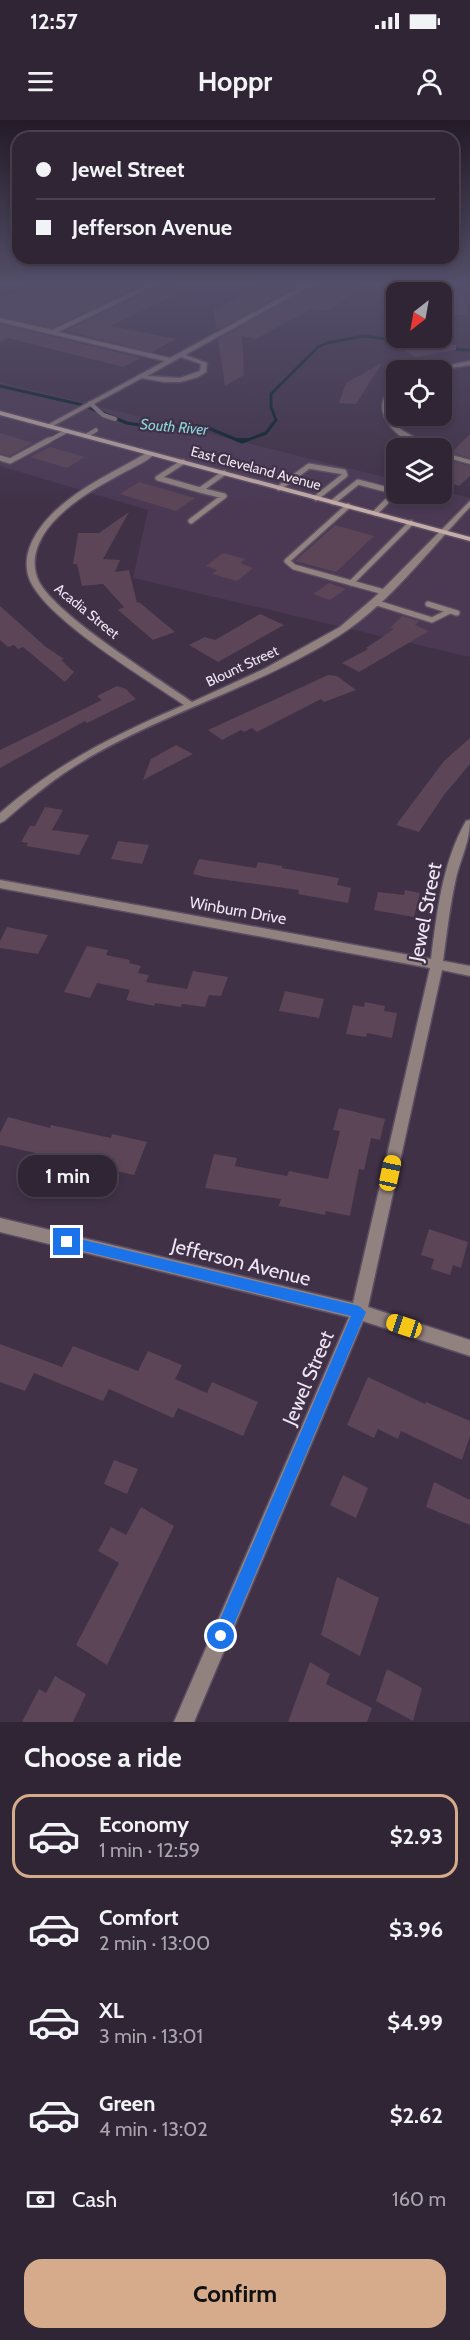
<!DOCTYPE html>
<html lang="en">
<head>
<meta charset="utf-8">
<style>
  :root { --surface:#302535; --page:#3c3141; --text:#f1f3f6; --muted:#a8a5ad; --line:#4b4250; --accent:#d6ab8b }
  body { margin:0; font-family:Cabin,sans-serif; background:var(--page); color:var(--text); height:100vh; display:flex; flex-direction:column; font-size:22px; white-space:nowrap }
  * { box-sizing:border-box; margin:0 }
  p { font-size:20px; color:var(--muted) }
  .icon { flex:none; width:33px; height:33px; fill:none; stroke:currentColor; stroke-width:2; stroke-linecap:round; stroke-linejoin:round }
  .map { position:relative; height:1602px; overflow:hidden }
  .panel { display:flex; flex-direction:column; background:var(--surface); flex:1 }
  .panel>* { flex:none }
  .hud { position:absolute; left:12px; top:12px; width:447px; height:132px; border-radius:18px; box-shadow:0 3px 9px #0003,0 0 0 2px var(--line); display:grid; align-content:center; height:132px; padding:0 24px; background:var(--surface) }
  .needle { width:39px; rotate:211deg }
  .controls { position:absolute; left:386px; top:162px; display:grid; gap:12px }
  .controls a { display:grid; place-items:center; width:66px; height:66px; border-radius:12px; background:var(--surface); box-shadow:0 3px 9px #0003,0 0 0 2px var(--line); font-size:30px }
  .end { position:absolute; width:27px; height:27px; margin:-14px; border:8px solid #1a73e8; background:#fff; box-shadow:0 0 0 3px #fff }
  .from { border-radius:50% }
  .bubble { position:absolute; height:42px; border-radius:18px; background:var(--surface); box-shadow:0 3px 9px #0003,0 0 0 2px var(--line); font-size:20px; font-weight:800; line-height:42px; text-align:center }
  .car { position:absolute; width:18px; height:36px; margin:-18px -9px; border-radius:8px; box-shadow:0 0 4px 2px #0007; background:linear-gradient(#f5c518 24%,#345 0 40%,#f5c518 0 76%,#345 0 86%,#f5c518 0) }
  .hud b { display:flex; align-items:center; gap:21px; height:57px; font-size:22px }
  .hud b+b { border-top:2px solid var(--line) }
  .hud i { width:15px; height:15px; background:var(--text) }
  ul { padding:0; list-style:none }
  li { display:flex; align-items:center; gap:18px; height:84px; margin:0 12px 9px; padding:0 12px; border:3px solid transparent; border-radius:18px }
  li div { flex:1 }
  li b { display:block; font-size:22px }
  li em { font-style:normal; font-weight:800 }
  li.selected { border-color:var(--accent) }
  li>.icon { width:54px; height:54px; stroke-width:1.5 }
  h2 { padding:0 24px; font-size:27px; line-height:72px }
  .pay { display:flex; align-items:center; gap:15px; height:66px; padding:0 24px; font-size:22px }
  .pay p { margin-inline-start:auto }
  .action { display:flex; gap:12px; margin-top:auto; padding:12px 24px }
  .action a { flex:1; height:69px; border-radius:18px; background:var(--accent); color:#111; font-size:24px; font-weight:800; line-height:69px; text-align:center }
  .status { display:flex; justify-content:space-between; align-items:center; height:42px; padding:0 30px; background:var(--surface); direction:ltr }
  .status svg { height:16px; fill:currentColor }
  header { display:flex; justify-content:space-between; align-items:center; height:78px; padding:0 24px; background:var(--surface); font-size:27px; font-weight:800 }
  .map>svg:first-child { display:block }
  .built { fill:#4b3954 }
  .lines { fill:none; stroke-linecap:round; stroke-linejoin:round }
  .stream-far1 { stroke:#022124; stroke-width:3 }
  .stream { stroke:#022124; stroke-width:4 }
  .building { fill:#5b4557 }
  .lane-far1-casing { stroke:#5c4e63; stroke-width:5 }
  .lane-casing { stroke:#5c4e63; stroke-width:8 }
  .street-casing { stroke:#5c4e63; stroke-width:3 }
  .secondary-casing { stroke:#5c4e63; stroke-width:3 }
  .lane-far1 { stroke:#918280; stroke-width:4 }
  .lane { stroke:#918280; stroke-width:5 }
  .street { fill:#918280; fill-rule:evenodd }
  .secondary { fill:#c4aca8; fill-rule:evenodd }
  .route { fill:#1a73e8 }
  .labels { text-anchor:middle; stroke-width:4.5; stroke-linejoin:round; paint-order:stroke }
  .far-street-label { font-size:14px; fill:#efe6f4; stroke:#403147 }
  .far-water-label { font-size:15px; font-style:italic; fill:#88d4db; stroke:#403147 }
  .street-label { font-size:16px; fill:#efe6f4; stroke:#403147 }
  .near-street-label { font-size:20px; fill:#efe6f4; stroke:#403147 }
</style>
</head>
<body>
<div class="status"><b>12:57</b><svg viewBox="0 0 49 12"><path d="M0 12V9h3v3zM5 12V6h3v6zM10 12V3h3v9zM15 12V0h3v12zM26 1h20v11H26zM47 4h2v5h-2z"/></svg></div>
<header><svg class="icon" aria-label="menu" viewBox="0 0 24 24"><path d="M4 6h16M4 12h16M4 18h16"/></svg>Hoppr<svg class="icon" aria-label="person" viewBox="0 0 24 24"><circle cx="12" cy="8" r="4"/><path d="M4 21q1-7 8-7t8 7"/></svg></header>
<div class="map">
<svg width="470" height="1602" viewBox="0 0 470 1602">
  <rect width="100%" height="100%" fill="#403147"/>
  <!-- built -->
  <path class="built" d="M 0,262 L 396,360 L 396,374 L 441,374 L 441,371 L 470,378 L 470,537 L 133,458 L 148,390 L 0,346 Z"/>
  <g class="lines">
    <!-- stream-far1 -->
    <path class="stream-far1" d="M 450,229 L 470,230
      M 0,266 L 83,285 L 127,303 L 158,308 L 190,305 L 206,307 L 242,322
      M 242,322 L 266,313 L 276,300 L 271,287 L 271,274 L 318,227 L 327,223 L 364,216 L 416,223"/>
    <!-- stream -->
    <path class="stream" d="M 238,320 L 246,320"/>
  </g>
  <!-- building -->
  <path class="building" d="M 35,163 L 146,163 L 52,208 L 0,196 L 0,178 Z
    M 286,163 L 303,163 L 217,210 L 213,190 L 265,165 L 285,169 Z
    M 317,163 L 373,163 L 326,191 L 313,188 L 256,219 L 242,216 L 244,255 L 225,266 L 218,219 Z
    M 160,165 L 185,170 L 111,206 L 176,219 L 152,232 L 65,211 Z
    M 446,172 L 462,172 L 469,195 L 450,195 Z
    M 0,204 L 141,238 L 123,247 L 8,218 L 0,222 Z
    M 386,219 L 456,225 L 456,230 L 415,237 Z
    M 382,243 L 356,284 L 339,283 L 346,263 Z
    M 0,313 L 33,323 L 9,336 L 0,333 Z
    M 470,314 L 470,338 L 451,333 Z
    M 50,327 L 61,330 L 85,337 L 67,348 L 30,337 Z
    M 444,339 L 470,346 L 470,356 L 459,366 L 441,359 L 441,343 Z
    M 139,362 L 195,378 L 176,391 L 120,374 Z
    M 129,392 L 103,439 L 120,440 L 115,452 L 129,450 L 137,483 L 139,482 L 175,512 L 153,520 L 118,490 L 124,487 L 103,464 L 82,466 L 77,444 L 73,444 L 78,413 L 99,413 Z
    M 335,405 L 374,416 L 336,452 L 295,441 Z
    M 223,433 L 245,439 L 240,443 L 253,448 L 237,461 L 212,454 L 217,450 L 206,446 Z
    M 329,463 L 346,469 L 330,480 L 313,474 Z
    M 0,486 L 46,527 L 64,539 L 61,540 L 74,552 L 65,562 L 23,527 L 18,529 L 14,525 L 8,527 L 0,520 Z
    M 260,494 L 284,505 L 218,542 L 189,525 L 205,517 L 215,520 Z
    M 402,496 L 419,501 L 415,505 L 429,511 L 359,552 L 342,543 L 368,529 L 366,528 L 394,509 L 390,508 Z
    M 328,555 L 337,556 L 356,570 L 324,582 L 321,579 L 257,612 L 252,608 L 244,612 L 241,610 L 222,620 L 208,610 Z
    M 117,566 L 126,569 L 136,579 L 87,603 L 85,601 L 0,648 L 0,630 L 102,580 L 97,576 Z
    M 470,618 L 470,644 L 444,675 L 419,712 L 396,705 L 444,641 Z
    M 176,625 L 193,634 L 143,660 L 151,639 Z
    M 45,687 L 63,690 L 52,710 L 89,715 L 79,735 L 26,726 L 28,723 L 21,722 L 30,706 L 35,706 Z
    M 118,721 L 149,725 L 142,744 L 111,739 Z
    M 199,739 L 256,748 L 258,742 L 282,746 L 282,748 L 339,758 L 337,765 L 351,768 L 348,783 L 298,774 L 299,770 L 205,757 L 193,754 Z
    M 405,770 L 420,773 L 414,797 L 374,790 L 378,772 L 404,775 Z
    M 7,807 L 32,812 L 48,815 L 38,834 L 0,828 L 0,821 Z
    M 87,826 L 108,830 L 106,835 L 130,840 L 129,843 L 141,846 L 138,853 L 149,855 L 146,862 L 187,869 L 193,851 L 228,857 L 221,876 L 209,875 L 205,887 L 182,884 L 181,887 L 155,883 L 154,886 L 126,880 L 130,870 L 97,863 L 90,878 L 64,872 Z
    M 285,871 L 324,879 L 319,898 L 279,891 Z
    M 365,882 L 385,886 L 384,891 L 397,893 L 392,918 L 367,913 L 366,917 L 346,914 L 353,885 L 364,887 Z
    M 339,988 L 385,999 L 380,1020 L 371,1018 L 364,1050 L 359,1049 L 350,1096 L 326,1091 L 325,1095 L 300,1090 L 279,1086 L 281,1079 L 205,1068 L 214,1034 L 237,1038 L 235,1046 L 287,1056 L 289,1051 L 328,1059 L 340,1011 L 333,1010 Z
    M 8,997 L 50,1008 L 51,1005 L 111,1018 L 112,1014 L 147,1022 L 134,1055 L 0,1025 L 0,1013 Z
    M 429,1109 L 468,1122 L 461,1148 L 453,1145 L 450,1155 L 431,1149 L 434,1139 L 421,1135 Z
    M 0,1224 L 62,1247 L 73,1226 L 138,1251 L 148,1231 L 182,1245 L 175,1259 L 207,1273 L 212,1262 L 258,1282 L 243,1316 L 178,1288 L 173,1298 L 109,1269 L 103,1281 L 34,1253 L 25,1271 L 0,1262 Z
    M 368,1257 L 425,1284 L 426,1282 L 470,1301 L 470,1316 L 462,1340 L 401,1311 L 398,1319 L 378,1309 L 374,1318 L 347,1305 Z
    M 114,1340 L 138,1349 L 127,1374 L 104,1364 Z
    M 343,1355 L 368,1368 L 356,1398 L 330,1385 Z
    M 434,1362 L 470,1380 L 470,1405 L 426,1387 Z
    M 141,1387 L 174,1406 L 107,1545 L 76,1525 L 119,1443 L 98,1431 L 111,1407 L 126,1415 Z
    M 337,1457 L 379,1478 L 360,1536 L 321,1515 Z
    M 310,1542 L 330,1554 L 326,1564 L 372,1588 L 367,1602 L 288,1602 Z
    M 387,1549 L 422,1568 L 413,1601 L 376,1581 Z
    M 55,1556 L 86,1574 L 73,1602 L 22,1602 L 39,1569 L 46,1573 Z"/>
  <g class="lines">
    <defs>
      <path id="lane-far1" d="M 90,283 L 103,295 L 115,299
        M 86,316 L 96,310
        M 46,322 L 67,311"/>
      <path id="lane" d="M 0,338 L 10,341 L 49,320
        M 183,342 L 158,358 L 200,370
        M 279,368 L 309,346 L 344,352 L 345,355 L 316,378
        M 333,382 L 358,362 L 396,372 L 375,393
        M 348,386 L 287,441 L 294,447 L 384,472
        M 191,401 L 224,376 L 200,370 L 224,353
        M 351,463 L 411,403
        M 374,482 L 432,500 L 450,491
        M 428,484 L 457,493"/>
      <path id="street" d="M 152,163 L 159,163 L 58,212 L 170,238 L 308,163 L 315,163 L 185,235 L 207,243 L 206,252 L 198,257 L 180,262 L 164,262 L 142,258 L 51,307 L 47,307 L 47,305 L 165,241 L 0,202 L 0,198 L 52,210 ZM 181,237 L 201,244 L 200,251 L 180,258 L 147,256 Z
        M 470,241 L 470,245 L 437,250 L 426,250 Z
        M 396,265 C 396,274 388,278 388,287 C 387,311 420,316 431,328 C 403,328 360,288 396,265 Z
        M 148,332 L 155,334 C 146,342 134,347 123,353 C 101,365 77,378 59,396 C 43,411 29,434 37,457 C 48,491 158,558 192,582 L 264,549 L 340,507 L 377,475 L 470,381 L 470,387 C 429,430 391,482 340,515 C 256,569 156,594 72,648 C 47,664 26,682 4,701 L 0,703 L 0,693 C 57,643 115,615 184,585 C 148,560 38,495 28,455 C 22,432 37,409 52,394 C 79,367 116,351 148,332 Z
        M 441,332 L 470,340 L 470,344 L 441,336 Z
        M 470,700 C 470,720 462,736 457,754 C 450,783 447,812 443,841 L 470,846 L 470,856 L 442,850 L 368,1187 L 470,1220 L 470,1236 L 363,1201 L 194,1602 L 174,1602 L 349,1197 L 0,1112 L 0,1098 L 353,1183 L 430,848 L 0,768 L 0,760 L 431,839 C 437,793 442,743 466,701 Z"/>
      <path id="secondary" d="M 0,163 L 3,163 L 0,166 Z
        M 0,291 L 470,417 L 470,421 L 0,295 Z"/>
    </defs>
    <!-- lane-far1 casing -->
    <use href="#lane-far1" class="lane-far1-casing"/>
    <!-- lane casing -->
    <use href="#lane" class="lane-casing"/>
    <!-- street casing -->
    <use href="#street" class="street-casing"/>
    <!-- secondary casing -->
    <use href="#secondary" class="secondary-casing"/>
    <!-- lane-far1 -->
    <use href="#lane-far1" class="lane-far1"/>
    <!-- lane -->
    <use href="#lane" class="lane"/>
    <!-- street -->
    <use href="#street" class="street"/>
    <!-- secondary -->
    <use href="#secondary" class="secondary"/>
  </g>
  <!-- sky -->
  <linearGradient id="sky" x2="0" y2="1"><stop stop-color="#231b27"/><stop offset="0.42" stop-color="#534e69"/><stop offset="1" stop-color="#534e69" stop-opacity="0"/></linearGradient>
  <rect width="470" height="388" fill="url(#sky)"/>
  <!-- route -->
  <path class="route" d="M 67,1116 L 359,1186 L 366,1192 L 227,1521 L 221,1524 L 215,1521 L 213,1516 L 351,1196 L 67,1127 L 61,1122 Z"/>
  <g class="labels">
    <!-- far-street labels -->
    <g class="far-street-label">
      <text transform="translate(256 348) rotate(15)" y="5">East Cleveland Avenue</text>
      <text transform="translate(87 491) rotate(39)" y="5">Acadia Street</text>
      <text transform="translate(242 546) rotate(-25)" y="5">Blount Street</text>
    </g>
    <!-- far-water labels -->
    <g class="far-water-label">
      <text transform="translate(174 307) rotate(5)" y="5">South River</text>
    </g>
    <!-- street labels -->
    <g class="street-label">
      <text transform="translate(238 790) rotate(10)" y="6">Winburn Drive</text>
    </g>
    <!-- near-street labels -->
    <g class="near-street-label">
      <text transform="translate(425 792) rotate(-79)" y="7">Jewel Street</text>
      <text transform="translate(241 1142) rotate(14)" y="7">Jefferson Avenue</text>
      <text transform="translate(308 1258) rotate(-67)" y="7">Jewel Street</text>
    </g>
  </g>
</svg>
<div class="controls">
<a><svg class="needle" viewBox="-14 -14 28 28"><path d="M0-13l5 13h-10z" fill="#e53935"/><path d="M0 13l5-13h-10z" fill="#a8a5ad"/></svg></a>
<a><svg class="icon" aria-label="locate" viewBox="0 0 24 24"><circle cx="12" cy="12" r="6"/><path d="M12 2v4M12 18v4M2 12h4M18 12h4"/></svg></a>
<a><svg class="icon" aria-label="layers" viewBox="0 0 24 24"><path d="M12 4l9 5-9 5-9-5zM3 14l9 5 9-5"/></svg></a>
</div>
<i class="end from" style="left:221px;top:1516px"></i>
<i class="end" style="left:67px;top:1122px"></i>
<div class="bubble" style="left:18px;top:1035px;width:99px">1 min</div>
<i class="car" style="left:390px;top:1053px;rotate:12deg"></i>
<i class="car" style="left:404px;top:1206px;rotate:288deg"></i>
<div class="hud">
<b><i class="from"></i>Jewel Street</b>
<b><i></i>Jefferson Avenue</b>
</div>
</div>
<section class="panel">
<h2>Choose a ride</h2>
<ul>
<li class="selected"><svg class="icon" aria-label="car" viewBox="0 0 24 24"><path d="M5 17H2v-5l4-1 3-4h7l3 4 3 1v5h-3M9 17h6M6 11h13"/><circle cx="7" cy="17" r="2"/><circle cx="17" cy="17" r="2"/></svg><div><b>Economy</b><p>1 min · 12:59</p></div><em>$2.93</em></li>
<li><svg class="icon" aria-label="car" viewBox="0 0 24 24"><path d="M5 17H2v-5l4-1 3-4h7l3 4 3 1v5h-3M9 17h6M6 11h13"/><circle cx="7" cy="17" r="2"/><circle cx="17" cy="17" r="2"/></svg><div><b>Comfort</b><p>2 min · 13:00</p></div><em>$3.96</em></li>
<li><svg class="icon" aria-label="car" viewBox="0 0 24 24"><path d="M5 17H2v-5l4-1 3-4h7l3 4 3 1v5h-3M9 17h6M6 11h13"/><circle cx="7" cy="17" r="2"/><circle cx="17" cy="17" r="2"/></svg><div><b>XL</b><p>3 min · 13:01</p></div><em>$4.99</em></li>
<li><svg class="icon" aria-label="car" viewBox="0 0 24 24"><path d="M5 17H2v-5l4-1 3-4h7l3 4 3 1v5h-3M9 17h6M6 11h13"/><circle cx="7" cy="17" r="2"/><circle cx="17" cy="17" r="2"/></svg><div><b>Green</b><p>4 min · 13:02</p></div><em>$2.62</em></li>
</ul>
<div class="pay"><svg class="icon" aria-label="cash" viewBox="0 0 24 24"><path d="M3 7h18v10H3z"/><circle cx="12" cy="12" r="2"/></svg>Cash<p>160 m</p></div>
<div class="action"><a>Confirm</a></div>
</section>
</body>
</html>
